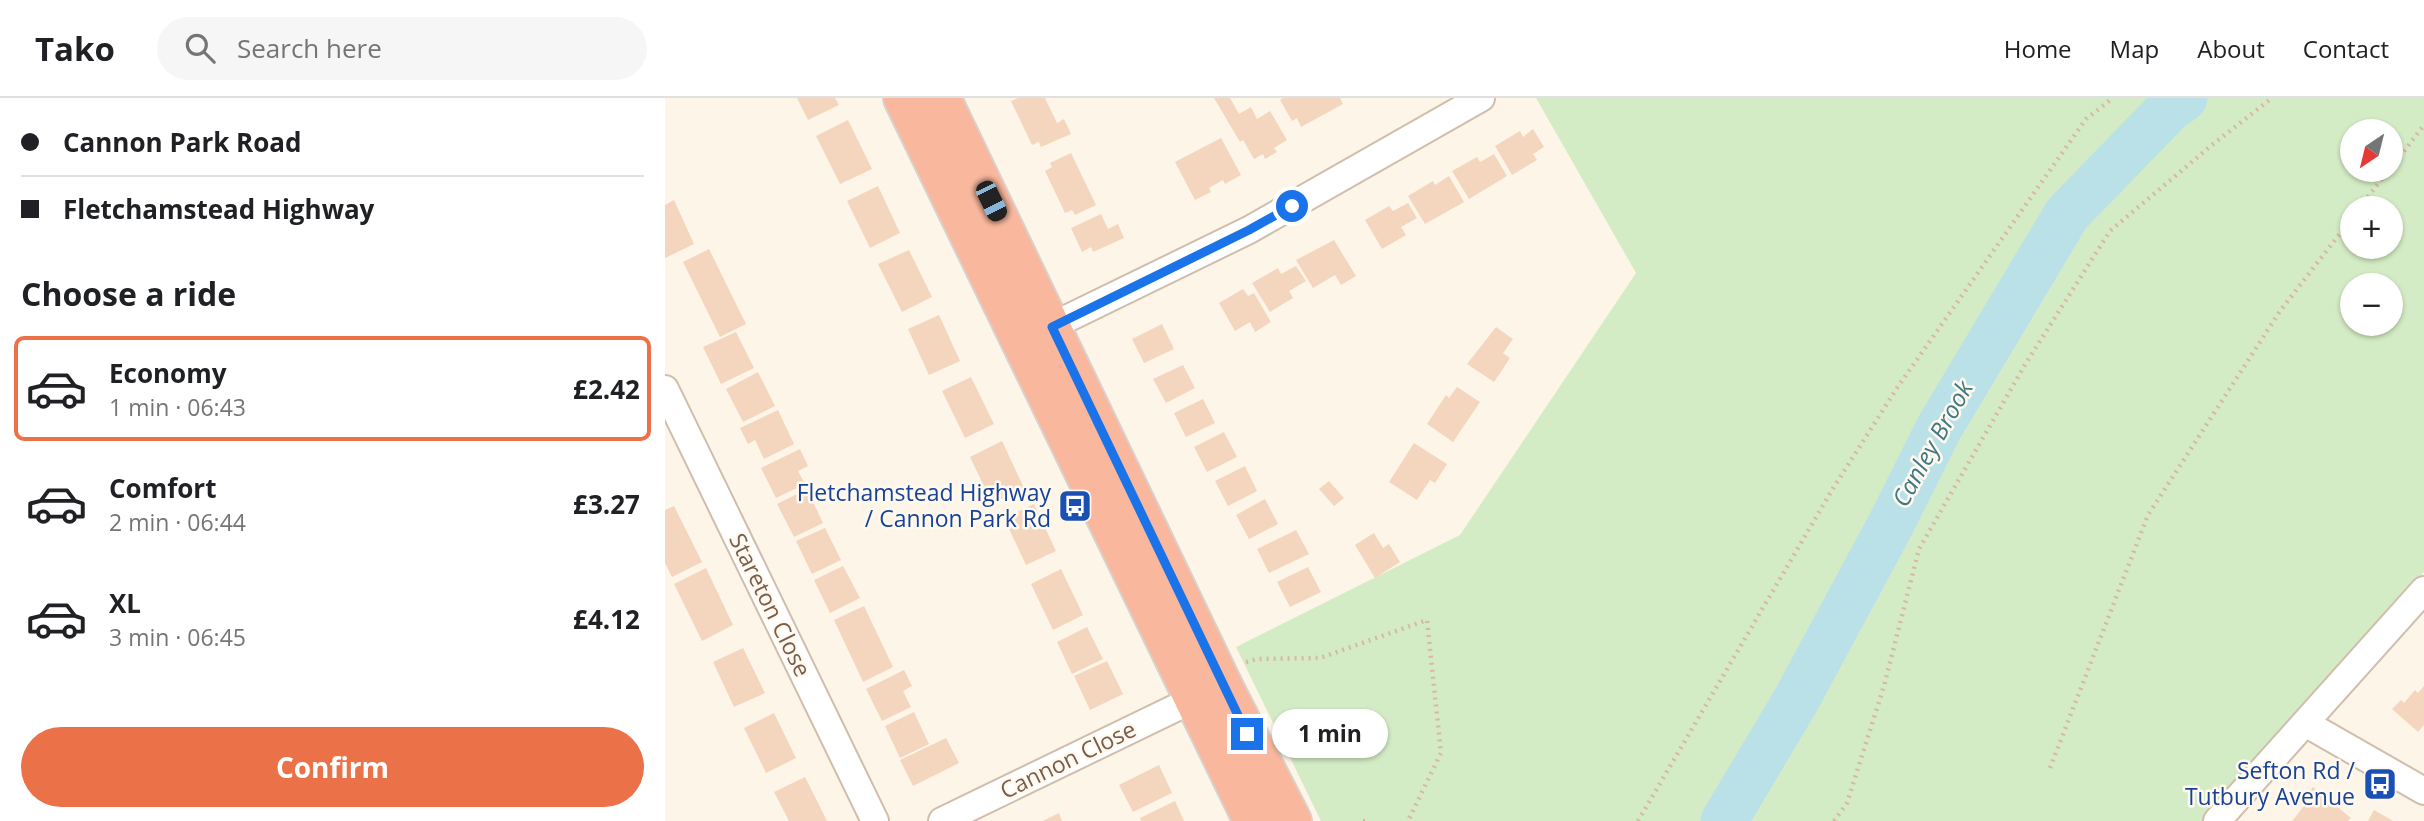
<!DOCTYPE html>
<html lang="en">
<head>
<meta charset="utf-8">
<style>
  :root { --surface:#fff; --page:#f6f6f6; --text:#202124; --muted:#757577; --line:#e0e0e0; --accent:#eb7149 }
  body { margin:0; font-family:"Open Sans",sans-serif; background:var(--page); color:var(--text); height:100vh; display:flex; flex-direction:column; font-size:26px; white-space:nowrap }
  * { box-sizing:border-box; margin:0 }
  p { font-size:23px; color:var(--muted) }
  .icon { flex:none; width:38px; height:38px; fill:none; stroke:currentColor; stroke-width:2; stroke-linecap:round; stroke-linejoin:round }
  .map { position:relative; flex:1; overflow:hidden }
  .details { display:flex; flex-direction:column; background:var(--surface); width:665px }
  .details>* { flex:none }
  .top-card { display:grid; align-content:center; height:154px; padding:0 21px; background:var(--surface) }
  .needle { width:46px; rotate:215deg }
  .buttons { position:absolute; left:1675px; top:21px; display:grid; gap:14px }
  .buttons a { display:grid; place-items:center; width:63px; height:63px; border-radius:50%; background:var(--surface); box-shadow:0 2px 5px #0004; font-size:35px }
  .end { position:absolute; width:32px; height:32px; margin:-16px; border:9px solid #1a73e8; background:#fff; box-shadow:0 0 0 4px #fff }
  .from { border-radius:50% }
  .bubble { position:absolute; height:49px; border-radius:24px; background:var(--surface); box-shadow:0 2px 5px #0004; font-size:23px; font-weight:700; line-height:49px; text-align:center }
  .car { position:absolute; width:21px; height:42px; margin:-21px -10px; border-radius:9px; box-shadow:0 0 5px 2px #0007; background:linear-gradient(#222 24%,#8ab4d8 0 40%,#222 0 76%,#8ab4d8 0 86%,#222 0) }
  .top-card b { display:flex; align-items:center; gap:24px; height:66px; font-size:26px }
  .top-card b+b { border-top:2px solid var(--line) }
  .top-card i { width:18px; height:18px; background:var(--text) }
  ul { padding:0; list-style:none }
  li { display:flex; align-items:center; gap:21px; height:105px; margin:0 14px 10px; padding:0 7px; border:4px solid transparent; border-radius:10px }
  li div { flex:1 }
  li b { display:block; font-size:26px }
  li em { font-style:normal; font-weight:700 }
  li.on { border-color:var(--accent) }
  li>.icon { width:63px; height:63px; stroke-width:1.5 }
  h2 { padding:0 21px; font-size:32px; line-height:84px }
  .button { display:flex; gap:14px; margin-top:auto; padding:14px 21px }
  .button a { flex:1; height:80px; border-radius:42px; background:var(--accent); color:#fff; font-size:28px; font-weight:700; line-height:80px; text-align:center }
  header { display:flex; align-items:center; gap:42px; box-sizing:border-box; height:98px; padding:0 35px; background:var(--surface); border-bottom:2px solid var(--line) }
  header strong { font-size:33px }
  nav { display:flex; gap:38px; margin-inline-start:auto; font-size:24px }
  .search { width:490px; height:63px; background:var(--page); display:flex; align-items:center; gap:18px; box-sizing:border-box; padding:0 24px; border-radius:38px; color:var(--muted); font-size:26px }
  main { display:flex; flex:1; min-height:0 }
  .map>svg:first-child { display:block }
  .green { fill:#d4ecc5; fill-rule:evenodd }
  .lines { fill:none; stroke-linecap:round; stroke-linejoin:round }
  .river { stroke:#bbe1e8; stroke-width:47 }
  .building { fill:#f4d5be }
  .minor-casing { stroke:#d0bdac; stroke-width:30 }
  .highway-casing { stroke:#d9d1cc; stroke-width:42 }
  .path { stroke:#d9b8a1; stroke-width:4.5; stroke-dasharray:2 5; stroke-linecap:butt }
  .minor { stroke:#fff; stroke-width:26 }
  .highway { stroke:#f9b79d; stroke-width:38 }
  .route { stroke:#1a73e8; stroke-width:9 }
  .labels { text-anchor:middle; stroke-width:5; stroke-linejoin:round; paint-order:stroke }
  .transit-label { font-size:23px; fill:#164399; stroke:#fff9ef; text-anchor:end }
  .street-label { font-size:23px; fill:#795c4a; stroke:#fff9ef }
  .water-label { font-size:24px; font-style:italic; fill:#3f7886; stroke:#fff9ef }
</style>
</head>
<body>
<header>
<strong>Tako</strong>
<div class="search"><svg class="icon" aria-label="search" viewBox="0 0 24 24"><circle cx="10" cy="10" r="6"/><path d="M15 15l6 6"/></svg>Search here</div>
<nav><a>Home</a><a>Map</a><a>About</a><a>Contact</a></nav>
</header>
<main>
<section class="details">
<div class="top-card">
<b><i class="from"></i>Cannon Park Road</b>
<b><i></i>Fletchamstead Highway</b>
</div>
<h2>Choose a ride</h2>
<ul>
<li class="on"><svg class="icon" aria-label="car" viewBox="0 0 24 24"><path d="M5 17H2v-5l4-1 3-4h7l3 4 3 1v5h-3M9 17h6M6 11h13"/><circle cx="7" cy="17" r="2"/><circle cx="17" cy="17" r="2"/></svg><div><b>Economy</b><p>1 min · 06:43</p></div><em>£2.42</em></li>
<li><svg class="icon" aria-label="car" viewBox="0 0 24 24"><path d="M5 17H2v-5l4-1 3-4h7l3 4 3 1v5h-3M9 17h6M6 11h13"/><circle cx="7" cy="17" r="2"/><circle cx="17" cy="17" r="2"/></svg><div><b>Comfort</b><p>2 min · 06:44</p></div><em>£3.27</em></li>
<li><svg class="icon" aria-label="car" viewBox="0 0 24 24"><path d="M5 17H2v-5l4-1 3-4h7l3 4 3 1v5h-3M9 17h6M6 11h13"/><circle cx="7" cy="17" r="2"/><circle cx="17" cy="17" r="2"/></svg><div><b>XL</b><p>3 min · 06:45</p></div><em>£4.12</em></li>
</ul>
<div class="button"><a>Confirm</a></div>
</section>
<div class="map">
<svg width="1759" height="723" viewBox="0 0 1759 723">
  <rect width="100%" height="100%" fill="#fdf5e8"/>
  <!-- green -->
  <path class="green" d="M 871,0 L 1759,0 L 1759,474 L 1538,723 L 656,723 L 571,549 L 795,437 L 971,175 ZM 1687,33 L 1726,33 L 1726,72 L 1687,72 ZM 1687,110 L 1726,110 L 1726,149 L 1687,149 ZM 1687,187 L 1726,187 L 1726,226 L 1687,226 Z"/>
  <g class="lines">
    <!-- river -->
    <path class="river" d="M 1059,723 L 1130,604 L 1227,424 L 1274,330 L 1402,116 L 1504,11 L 1519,0"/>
  </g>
  <!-- building -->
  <path class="building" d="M 132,0 L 170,0 L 174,7 L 143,22 Z
    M 353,0 L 380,0 L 392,25 L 399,21 L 406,36 L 376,49 L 374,44 L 367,47 L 346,3 Z
    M 549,0 L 565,0 L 574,16 L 586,9 L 592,21 L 605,13 L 622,42 L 609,50 L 612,54 L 600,61 L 598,56 L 589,61 L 578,42 L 575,44 Z
    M 618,0 L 675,0 L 678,6 L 636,29 L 632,20 L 627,23 L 615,2 Z
    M 183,22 L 207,71 L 175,86 L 151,38 Z
    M 868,31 L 879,49 L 868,56 L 872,62 L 847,77 L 830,48 L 855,33 L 858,39 Z
    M 556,40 L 576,77 L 560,86 L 558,82 L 544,90 L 546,94 L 530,102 L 510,64 Z
    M 406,55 L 431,107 L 410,117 L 407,112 L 400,115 L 380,73 L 387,69 L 385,65 Z
    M 829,56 L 842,78 L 804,101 L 787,73 L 812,59 L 815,64 Z
    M 784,78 L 799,104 L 760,126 L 743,98 L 768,83 L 770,87 Z
    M 213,88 L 235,135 L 205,150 L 182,103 Z
    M 9,102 L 29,146 L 0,160 L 0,107 Z
    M 743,105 L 752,120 L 736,129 L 741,137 L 717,151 L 700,122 L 724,108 L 728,113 Z
    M 436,116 L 443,131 L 453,126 L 459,140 L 428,154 L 426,149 L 417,154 L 406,130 Z
    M 669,142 L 691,178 L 676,187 L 670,177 L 648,190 L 631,162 Z
    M 44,151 L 81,226 L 55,239 L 18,164 Z
    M 244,152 L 267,199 L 237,214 L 213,166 Z
    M 631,168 L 641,183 L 624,193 L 628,200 L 605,214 L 587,185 L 613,170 L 616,176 Z
    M 578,191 L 583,198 L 589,195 L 606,224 L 590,234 L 585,224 L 570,233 L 554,205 Z
    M 274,217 L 295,263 L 264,277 L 243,231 Z
    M 497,226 L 509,251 L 479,265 L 467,241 Z
    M 831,229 L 848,241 L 838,255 L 845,260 L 829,284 L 802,266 Z
    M 71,234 L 89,270 L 56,286 L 38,249 Z
    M 518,267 L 530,290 L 501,305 L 488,281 Z
    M 93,274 L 110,308 L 78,324 L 61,291 Z
    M 306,279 L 329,326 L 300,340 L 277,293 Z
    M 792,289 L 815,304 L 788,344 L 762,326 L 781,297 L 784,300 Z
    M 538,301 L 550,325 L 521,339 L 509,315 Z
    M 113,312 L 129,346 L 99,361 L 90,342 L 83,346 L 75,330 Z
    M 559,334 L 572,359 L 542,374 L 529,349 Z
    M 337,343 L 359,390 L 327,405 L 305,359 Z
    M 749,345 L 782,366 L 770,385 L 765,382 L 752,402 L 724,384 Z
    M 135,351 L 143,368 L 133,373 L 140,386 L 111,400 L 96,370 Z
    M 580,368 L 592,393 L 563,408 L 550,383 Z
    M 664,383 L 679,400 L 669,408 L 654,391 Z
    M 142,391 L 158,425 L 129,439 L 112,406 Z
    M 600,401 L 613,426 L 584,441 L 571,417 Z
    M 369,406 L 391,453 L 361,467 L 339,420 Z
    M 9,408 L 37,464 L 7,479 L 0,465 L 0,412 Z
    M 160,430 L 176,462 L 147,476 L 131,443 Z
    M 631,432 L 644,456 L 604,475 L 592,451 Z
    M 709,435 L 718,450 L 724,446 L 735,464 L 710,480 L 690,447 Z
    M 178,468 L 195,500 L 165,515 L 149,482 Z
    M 643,469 L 656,494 L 625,509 L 612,484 Z
    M 41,470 L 68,527 L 37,543 L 9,486 Z
    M 396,471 L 418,517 L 388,532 L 366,486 Z
    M 199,508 L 228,569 L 198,584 L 169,522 Z
    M 422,529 L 438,561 L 407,576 L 392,544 Z
    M 78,550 L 100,595 L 69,609 L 48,564 Z
    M 442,563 L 458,596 L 425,612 L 409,578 Z
    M 239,572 L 247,588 L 238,593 L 246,609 L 217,623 L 201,591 Z
    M 1759,588 L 1759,627 L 1753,634 L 1727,611 L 1736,602 L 1739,605 L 1750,592 L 1753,595 Z
    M 249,614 L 264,646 L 235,660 L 220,628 Z
    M 109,615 L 131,660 L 101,675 L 79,630 Z
    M 281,640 L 294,665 L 248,688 L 235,662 Z
    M 494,667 L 507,695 L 468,714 L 454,687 Z
    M 140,679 L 162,723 L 124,723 L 109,694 Z
    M 1648,689 L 1686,720 L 1683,723 L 1627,723 L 1639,708 L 1635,705 Z
    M 510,703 L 519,723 L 476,723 L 475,720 Z
    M 1709,712 L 1728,723 L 1703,723 Z
    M 394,715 L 397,723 L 378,723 Z"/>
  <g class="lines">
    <defs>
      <path id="minor" d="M 387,228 L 584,132 L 816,0
        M 0,291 L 210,723
        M 1640,625 L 1759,693
        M 277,723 L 529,601
        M 1552,723 L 1759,492"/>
      <path id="highway" d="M 238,0 L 588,723
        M 276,0 L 560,592 L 627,723"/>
    </defs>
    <!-- minor casing -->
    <use href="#minor" class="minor-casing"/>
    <!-- highway casing -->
    <use href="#highway" class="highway-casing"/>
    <!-- path -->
    <path class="path" d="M 1726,70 L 1759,27
      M 1694,110 L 1724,72
      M 581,564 L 592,561 L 655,560 L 762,522 L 776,655 L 743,723
      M 1385,670 L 1483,417 L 1615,213 L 1687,120
      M 698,723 L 702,723
      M 973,723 L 1167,392 L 1232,290 L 1421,21 L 1448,0
      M 1169,723 L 1182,705 L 1219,588 L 1254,451 L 1361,265 L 1445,133 L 1547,47 L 1607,0"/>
    <!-- minor -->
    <use href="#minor" class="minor"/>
    <!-- highway -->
    <use href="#highway" class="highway"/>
  </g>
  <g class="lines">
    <!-- route -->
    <path class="route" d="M 582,636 L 387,229 L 584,132 L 627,108"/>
  </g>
  <!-- icons -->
  <defs>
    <symbol id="bus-square" viewBox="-11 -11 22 22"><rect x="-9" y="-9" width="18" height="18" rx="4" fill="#1a4fb4" stroke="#fff9ef"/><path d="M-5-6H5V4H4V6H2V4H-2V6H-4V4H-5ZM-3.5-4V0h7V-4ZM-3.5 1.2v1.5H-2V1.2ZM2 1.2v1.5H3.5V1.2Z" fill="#fff"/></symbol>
  </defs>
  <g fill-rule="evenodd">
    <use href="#bus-square" x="391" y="389" width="38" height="38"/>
    <use href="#bus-square" x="1696" y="667" width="38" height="38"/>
  </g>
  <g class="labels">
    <!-- transit labels -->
    <g class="transit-label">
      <text x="386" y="403">Fletchamstead Highway<tspan x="386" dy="26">/ Cannon Park Rd</tspan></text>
      <text x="1690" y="681">Sefton Rd /<tspan x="1690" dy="26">Tutbury Avenue</tspan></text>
    </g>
    <!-- street labels -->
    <g class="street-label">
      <text transform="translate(105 507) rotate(64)" y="8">Stareton Close</text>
      <text transform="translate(403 662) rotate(-26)" y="8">Cannon Close</text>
    </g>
    <!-- water labels -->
    <g class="water-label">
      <text transform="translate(1268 346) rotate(-61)" y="8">Canley Brook</text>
    </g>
  </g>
</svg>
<div class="buttons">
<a><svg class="needle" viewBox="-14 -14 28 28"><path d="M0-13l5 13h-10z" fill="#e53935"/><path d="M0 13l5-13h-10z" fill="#757577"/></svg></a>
<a>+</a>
<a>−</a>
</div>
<i class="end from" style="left:627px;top:108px"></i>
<i class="end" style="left:582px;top:636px"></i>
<div class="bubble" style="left:607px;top:611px;width:116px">1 min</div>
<i class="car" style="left:326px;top:103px;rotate:154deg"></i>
</div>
</main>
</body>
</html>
